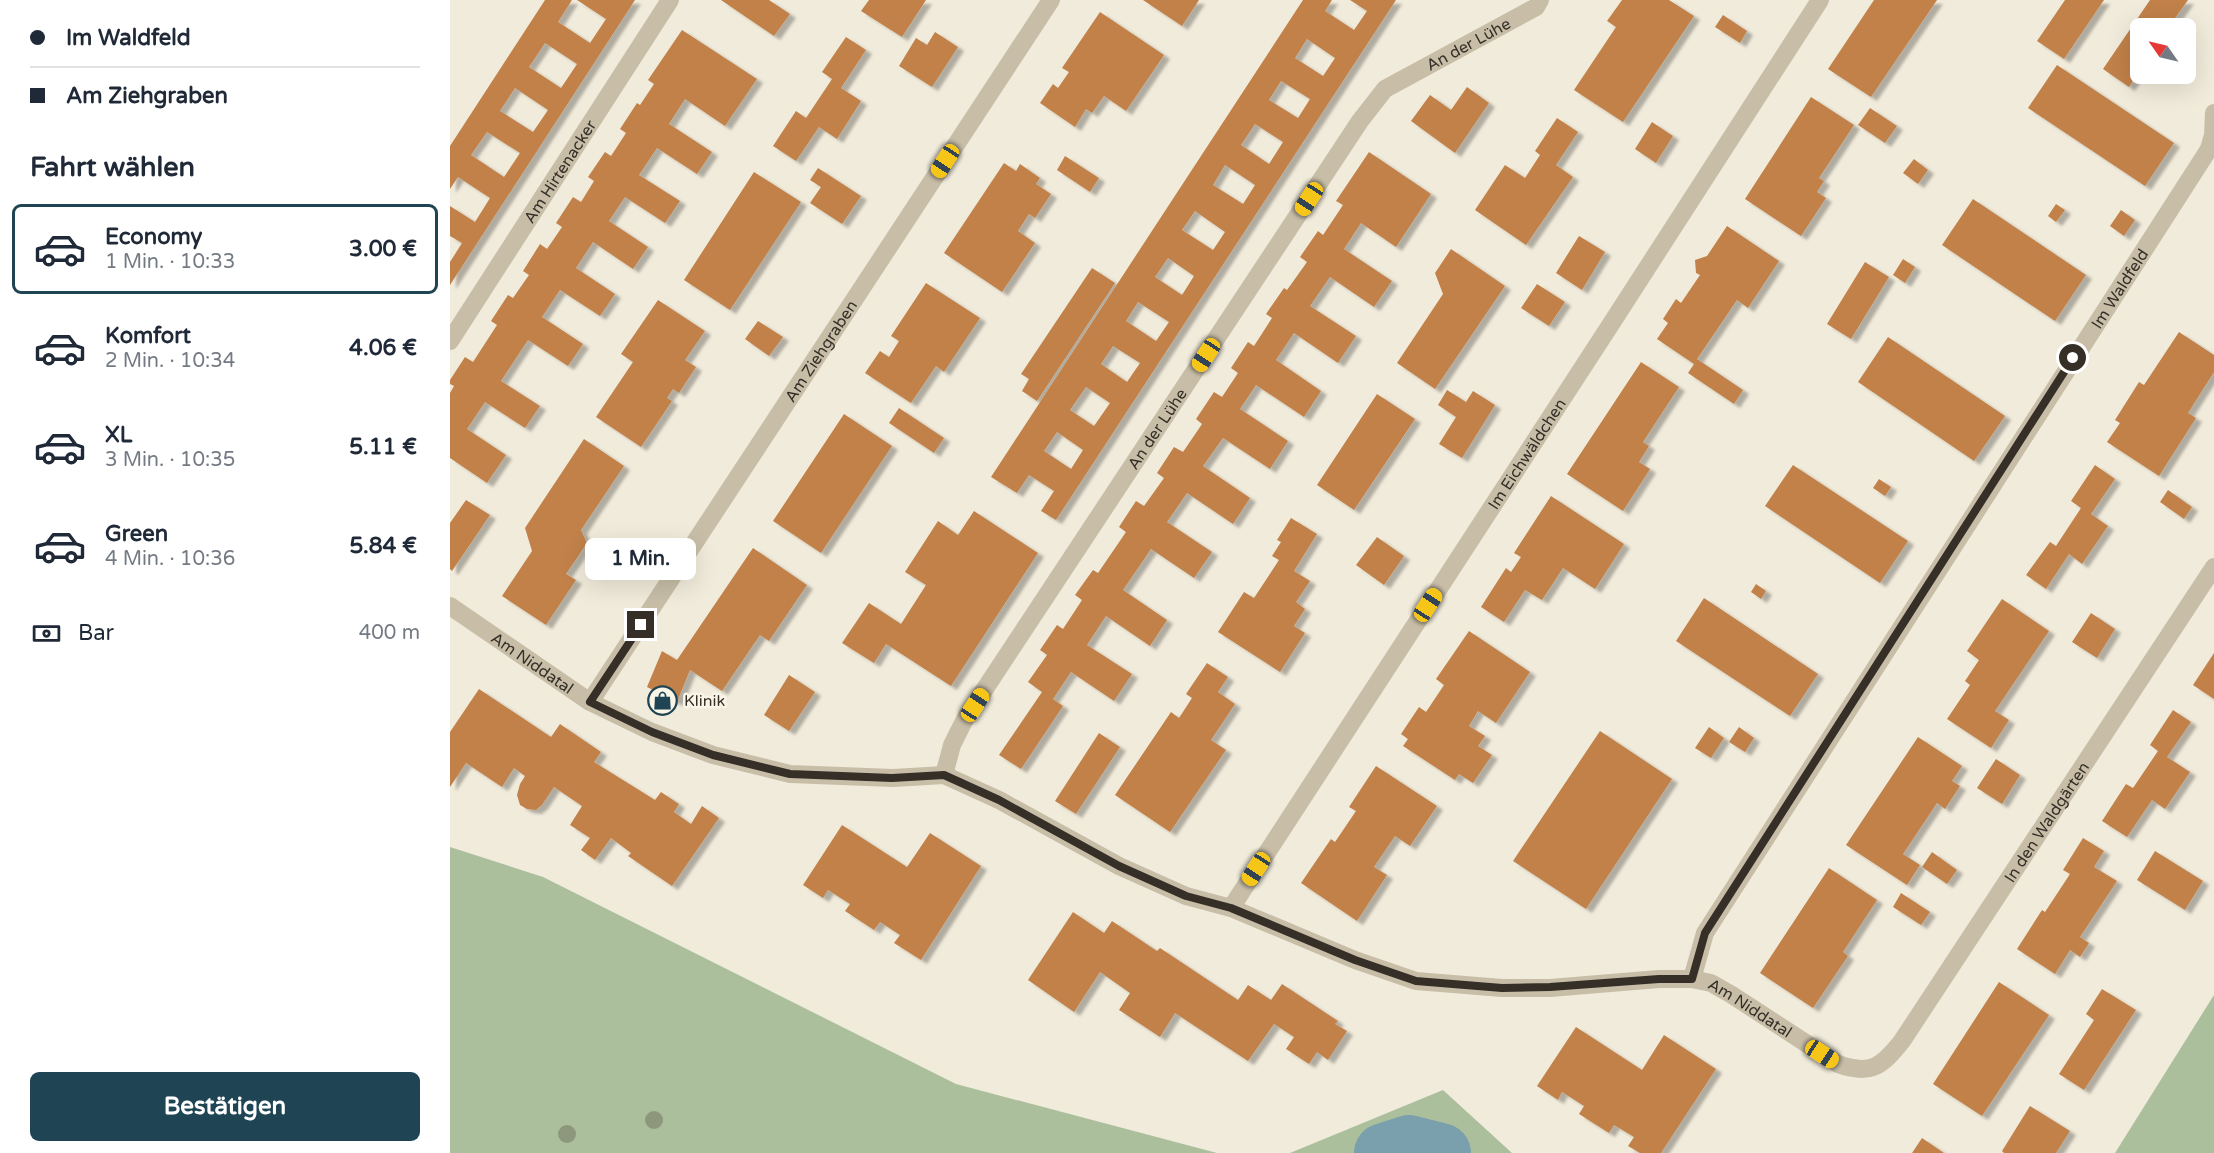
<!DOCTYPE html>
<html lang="de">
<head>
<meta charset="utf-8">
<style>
  :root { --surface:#fff; --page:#f6f6f7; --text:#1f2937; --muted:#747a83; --line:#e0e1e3; --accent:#1f4555 }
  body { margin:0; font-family:"Varela Round",sans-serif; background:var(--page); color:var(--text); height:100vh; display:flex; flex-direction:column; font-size:22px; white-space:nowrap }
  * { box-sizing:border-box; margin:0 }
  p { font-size:20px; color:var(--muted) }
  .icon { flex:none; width:33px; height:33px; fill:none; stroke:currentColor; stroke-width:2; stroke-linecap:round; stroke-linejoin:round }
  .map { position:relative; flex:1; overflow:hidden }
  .drawer { display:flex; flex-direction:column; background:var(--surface); width:450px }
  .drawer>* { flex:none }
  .banner { display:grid; align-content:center; height:132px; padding:0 30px; background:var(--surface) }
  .needle { width:39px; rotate:304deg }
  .tools { position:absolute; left:1680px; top:18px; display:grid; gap:12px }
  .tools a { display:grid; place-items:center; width:66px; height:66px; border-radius:9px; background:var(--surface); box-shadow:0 6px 24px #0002; font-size:30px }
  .end { position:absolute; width:27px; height:27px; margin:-14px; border:8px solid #352f28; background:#fff; box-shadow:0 0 0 3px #fff }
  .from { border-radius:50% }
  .bubble { position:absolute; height:42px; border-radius:9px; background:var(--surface); box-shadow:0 6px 24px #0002; font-size:20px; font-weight:800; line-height:42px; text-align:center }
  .car { position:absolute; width:18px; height:36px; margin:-18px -9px; border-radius:8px; box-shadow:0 0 4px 2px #0007; background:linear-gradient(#f5c518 24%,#345 0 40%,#f5c518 0 76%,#345 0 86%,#f5c518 0) }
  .banner b { display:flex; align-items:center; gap:21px; height:57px; font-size:22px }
  .banner b+b { border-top:2px solid var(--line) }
  .banner i { width:15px; height:15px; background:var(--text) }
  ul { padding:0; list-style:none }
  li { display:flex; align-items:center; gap:18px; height:90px; margin:0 12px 9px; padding:0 18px; border:3px solid transparent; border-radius:9px }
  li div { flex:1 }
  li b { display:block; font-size:22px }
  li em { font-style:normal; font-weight:800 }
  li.active { border-color:var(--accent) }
  li>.icon { width:54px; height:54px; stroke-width:1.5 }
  h2 { padding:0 30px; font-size:27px; line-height:72px }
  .pay { display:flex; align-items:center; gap:15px; height:66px; padding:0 30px; font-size:22px }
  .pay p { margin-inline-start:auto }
  .cta { display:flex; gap:12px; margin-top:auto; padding:12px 30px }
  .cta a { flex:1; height:69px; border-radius:9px; background:var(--accent); color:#fff; font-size:24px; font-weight:800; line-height:69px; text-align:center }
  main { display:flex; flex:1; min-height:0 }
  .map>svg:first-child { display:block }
  .green { fill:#abbf9c }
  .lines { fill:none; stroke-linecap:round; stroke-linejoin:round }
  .river { stroke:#7ba0ad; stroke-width:60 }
  .building { fill:#c18149; fill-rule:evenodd; filter:url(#shadow) }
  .street { stroke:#c8bea8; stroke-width:18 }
  .tree { fill:#8d977b }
  .route { stroke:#352f28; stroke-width:8 }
  .labels { text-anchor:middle; stroke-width:5; stroke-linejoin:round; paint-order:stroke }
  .street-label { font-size:16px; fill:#352f28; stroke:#f9f5e7 }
  .poi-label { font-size:16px; fill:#352f28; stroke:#f9f5e7; text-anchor:start }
</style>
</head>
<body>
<main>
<section class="drawer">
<div class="banner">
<b><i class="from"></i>Im Waldfeld</b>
<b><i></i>Am Ziehgraben</b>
</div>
<h2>Fahrt wählen</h2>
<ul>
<li class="active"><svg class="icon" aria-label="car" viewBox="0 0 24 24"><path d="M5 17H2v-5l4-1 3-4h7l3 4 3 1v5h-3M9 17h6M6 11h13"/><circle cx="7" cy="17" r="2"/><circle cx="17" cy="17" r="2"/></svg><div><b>Economy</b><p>1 Min. · 10:33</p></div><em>3.00 €</em></li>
<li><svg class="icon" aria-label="car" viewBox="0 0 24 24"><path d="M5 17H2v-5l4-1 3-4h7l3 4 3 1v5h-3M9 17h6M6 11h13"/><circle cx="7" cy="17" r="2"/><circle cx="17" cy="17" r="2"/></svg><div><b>Komfort</b><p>2 Min. · 10:34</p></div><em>4.06 €</em></li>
<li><svg class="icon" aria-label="car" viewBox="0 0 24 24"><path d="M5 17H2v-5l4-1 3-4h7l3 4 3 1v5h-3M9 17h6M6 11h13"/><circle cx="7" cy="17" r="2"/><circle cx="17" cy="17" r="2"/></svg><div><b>XL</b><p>3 Min. · 10:35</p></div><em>5.11 €</em></li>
<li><svg class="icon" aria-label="car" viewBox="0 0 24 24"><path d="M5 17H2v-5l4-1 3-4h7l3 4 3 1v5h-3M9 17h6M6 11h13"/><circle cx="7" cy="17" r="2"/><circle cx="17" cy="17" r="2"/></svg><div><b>Green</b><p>4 Min. · 10:36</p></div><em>5.84 €</em></li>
</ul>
<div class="pay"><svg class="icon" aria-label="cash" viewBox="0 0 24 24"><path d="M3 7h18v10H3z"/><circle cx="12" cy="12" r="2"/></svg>Bar<p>400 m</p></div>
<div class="cta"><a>Bestätigen</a></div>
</section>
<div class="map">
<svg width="1764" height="1153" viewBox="0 0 1764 1153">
  <defs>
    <filter id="shadow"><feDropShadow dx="6" dy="4" stdDeviation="1.5" flood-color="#0004"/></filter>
  </defs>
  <rect width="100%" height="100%" fill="#f1ebdb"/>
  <!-- green -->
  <path class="green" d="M 0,847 L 93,877 L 506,1084 L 767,1153 L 0,1153 Z
    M 1764,995 L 1764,1153 L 1665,1153 Z
    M 993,1090 L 1062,1153 L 840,1153 Z"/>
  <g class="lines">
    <!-- river -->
    <path class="river" d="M 934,1153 L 959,1145 L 991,1153"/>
  </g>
  <!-- building -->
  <path class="building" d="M 95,0 L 122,0 L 108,22 L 140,43 L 156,19 L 127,0 L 185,0 L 0,285 L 0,262 L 12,243 L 0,236 L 0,206 L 25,222 L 40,198 L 8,177 L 0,189 L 0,146 ZM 95,43 L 127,64 L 111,88 L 79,67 ZM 65,88 L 98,110 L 83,132 L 50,111 ZM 37,132 L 70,153 L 54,177 L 21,155 Z
    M 271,0 L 319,0 L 340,14 L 324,36 Z
    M 419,0 L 476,0 L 452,37 L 411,11 Z
    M 693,0 L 749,0 L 732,26 Z
    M 853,0 L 882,0 L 875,11 L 904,30 L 917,11 L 900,0 L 946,0 L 606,520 L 591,511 L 604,491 L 579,475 L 567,493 L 541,477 ZM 857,39 L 885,58 L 873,76 L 845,58 ZM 831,81 L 860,99 L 848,118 L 819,100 ZM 805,124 L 833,142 L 819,164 L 791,145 ZM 775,165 L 805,185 L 793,204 L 763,185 ZM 745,211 L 775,232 L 763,250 L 732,230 ZM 718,258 L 744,276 L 732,295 L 705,277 ZM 688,302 L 719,322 L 706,341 L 676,321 ZM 663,346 L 690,363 L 677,382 L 651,364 ZM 636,387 L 660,403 L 644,426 L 620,410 ZM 607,432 L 633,450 L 621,469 L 594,451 Z
    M 1172,0 L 1219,0 L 1244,16 L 1173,122 L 1124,90 L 1166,27 L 1157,21 Z
    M 1424,0 L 1487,0 L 1421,97 L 1378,69 Z
    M 1615,0 L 1654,0 L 1614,59 L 1587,41 Z
    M 1700,0 L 1738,0 L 1718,28 L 1690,28 L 1690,70 L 1679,87 L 1653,69 Z
    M 650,12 L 714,55 L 676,111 L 654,96 L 642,113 L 636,109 L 625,127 L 590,103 L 603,84 L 608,88 L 619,72 L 612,68 Z
    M 1273,15 L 1297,31 L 1290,43 L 1265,27 Z
    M 232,30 L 307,79 L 275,126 L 235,99 L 219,124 L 262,152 L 247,174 L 207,148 L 189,175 L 230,201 L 215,223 L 175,197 L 159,221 L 198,247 L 183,269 L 143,242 L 126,268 L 165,294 L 150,316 L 110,290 L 92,317 L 133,344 L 118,366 L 78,340 L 51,381 L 90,406 L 75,428 L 35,402 L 17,429 L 56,455 L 37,483 L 0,458 L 0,393 L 4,386 L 0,384 L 0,380 L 15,357 L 23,362 L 47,325 L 41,321 L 58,295 L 63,298 L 79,275 L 73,271 L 90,244 L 97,249 L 112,227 L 106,223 L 123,197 L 131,202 L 144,181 L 138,177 L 155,152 L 161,156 L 176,133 L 170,129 L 187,103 L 190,105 L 204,84 L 198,80 Z
    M 485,32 L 508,47 L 482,87 L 449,66 L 466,38 L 477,45 Z
    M 396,37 L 416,50 L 391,88 L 411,101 L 387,139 L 369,127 L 346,161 L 323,146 L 346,111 L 356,118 L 382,79 L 372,72 Z
    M 1607,65 L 1724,143 L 1695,186 L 1578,108 Z
    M 1017,87 L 1039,103 L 1005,153 L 961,121 L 980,95 L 1001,110 Z
    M 1361,97 L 1404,125 L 1369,178 L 1374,181 L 1367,192 L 1376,198 L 1351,236 L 1295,199 Z
    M 1420,108 L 1447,126 L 1435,143 L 1408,125 Z
    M 1107,118 L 1128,132 L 1106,165 L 1123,177 L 1076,245 L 1025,210 L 1055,165 L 1075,178 L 1090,155 L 1085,151 Z
    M 1202,122 L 1223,136 L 1206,163 L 1185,149 Z
    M 919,152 L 981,194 L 946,247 L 911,223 L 894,249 L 942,281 L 924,307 L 880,277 L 860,306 L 906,336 L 888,363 L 844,333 L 826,360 L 871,391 L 854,417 L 806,385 L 790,409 L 838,441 L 820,469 L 773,438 L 753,466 L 800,498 L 783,524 L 737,493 L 717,522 L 762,552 L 744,578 L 701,549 L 673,590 L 717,620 L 700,646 L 656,616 L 637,645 L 682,674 L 664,701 L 621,672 L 603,699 L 613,706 L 571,769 L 549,755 L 592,692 L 578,682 L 597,655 L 590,650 L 607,625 L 613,629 L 632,600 L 625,595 L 643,570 L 648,573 L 676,532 L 669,527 L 686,501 L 694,506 L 714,478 L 707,473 L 724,447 L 733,452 L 752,424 L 746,419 L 764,392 L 772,397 L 788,373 L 781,368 L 798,342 L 804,346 L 822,318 L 816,314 L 834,288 L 837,290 L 857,262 L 850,257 L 868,231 L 873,235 L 893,205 L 886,201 Z
    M 615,156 L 649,178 L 640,192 L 607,170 Z
    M 1464,159 L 1478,170 L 1468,184 L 1453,173 Z
    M 554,163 L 566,171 L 570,164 L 590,178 L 586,184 L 601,194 L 585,218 L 579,214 L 568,231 L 585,243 L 552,292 L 494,253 Z
    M 368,168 L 411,196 L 392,224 L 360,203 L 371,187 L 360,180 Z
    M 304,172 L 351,202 L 280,310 L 234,280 Z
    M 1523,199 L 1636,275 L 1605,321 L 1492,245 Z
    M 1606,204 L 1615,210 L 1606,222 L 1598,216 Z
    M 1671,210 L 1685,220 L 1674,236 L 1660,226 Z
    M 1277,226 L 1329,261 L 1298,308 L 1287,300 L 1247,359 L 1293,390 L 1284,404 L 1238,373 L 1244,364 L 1207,339 L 1218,323 L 1213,319 L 1226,299 L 1231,303 L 1250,275 L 1246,273 L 1245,260 L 1257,256 Z
    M 1129,236 L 1155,252 L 1132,290 L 1106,273 Z
    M 1001,249 L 1055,286 L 985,389 L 947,363 L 993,294 L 985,273 Z
    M 1453,259 L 1465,267 L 1455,283 L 1443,275 Z
    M 1415,262 L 1439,277 L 1401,339 L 1377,324 Z
    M 642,268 L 665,283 L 587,401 L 572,391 L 579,379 L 571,374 Z
    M 476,283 L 530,318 L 494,372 L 486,366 L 461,403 L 415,373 L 430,351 L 439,357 L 449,341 L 441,336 Z
    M 1087,284 L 1115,302 L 1099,326 L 1071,308 Z
    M 208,300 L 255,331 L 235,360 L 246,367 L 229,393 L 223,389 L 217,398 L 222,401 L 191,447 L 146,417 L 183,362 L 171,354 Z
    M 308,321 L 333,337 L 319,356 L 295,339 Z
    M 1729,332 L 1764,355 L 1764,372 L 1738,413 L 1746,418 L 1709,476 L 1657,442 L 1670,423 L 1665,420 L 1689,382 L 1694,385 Z
    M 1438,337 L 1555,416 L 1524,461 L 1408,382 Z
    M 1191,362 L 1229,387 L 1193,442 L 1199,446 L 1189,462 L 1200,469 L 1173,511 L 1117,474 Z
    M 997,390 L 1016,402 L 1023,391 L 1045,405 L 1012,458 L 989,444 L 1006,417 L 988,405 Z
    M 927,394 L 965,419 L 904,510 L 867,485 Z
    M 449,408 L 494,438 L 484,453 L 439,423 Z
    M 394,414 L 442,446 L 371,553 L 323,521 Z
    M 134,439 L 174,466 L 131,530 L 137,543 L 116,574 L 126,580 L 96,625 L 52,596 L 82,551 L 75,528 Z
    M 1343,465 L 1458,541 L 1430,583 L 1315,506 Z
    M 1645,465 L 1665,479 L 1641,514 L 1658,526 L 1632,564 L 1619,554 L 1596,589 L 1576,575 L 1600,542 L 1606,546 L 1631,508 L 1621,501 Z
    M 1429,479 L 1441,487 L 1435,496 L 1423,488 Z
    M 1718,490 L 1742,507 L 1734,519 L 1710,502 Z
    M 1101,496 L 1174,544 L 1145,589 L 1113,568 L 1092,600 L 1075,590 L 1054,622 L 1031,607 L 1056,568 L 1061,572 L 1071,557 L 1064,553 Z
    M 16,500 L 40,515 L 2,571 L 0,569 L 0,523 Z
    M 524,511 L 588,553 L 501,686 L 436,644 L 424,663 L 392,643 L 419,603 L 451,624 L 476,585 L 455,572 L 488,521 L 508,535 Z
    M 841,518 L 867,534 L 844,571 L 860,581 L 846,602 L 855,609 L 844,626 L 855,633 L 830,672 L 768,632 L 794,592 L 804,598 L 829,560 L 822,556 L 831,542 L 827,540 Z
    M 927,537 L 954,556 L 934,585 L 906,565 Z
    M 303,548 L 357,585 L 319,641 L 310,635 L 272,691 L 240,670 L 227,702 L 197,687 L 212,651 L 227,660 Z
    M 1306,584 L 1316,591 L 1311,599 L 1301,592 Z
    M 1254,598 L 1368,674 L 1340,716 L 1226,641 Z
    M 1552,599 L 1599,631 L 1545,711 L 1559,720 L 1541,748 L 1497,719 L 1520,685 L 1515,681 L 1529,660 L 1517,651 Z
    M 1641,613 L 1665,629 L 1647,658 L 1622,642 Z
    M 1019,631 L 1080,672 L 1046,723 L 1028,711 L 1019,726 L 1035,736 L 1028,746 L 1042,755 L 1023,783 L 1009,774 L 1005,780 L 953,746 L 958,739 L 951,734 L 969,707 L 976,712 L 994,685 L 986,679 Z
    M 1764,653 L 1764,699 L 1743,685 Z
    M 757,663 L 778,677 L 768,692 L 785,704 L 761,740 L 776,750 L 720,832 L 665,795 L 721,712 L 729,718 L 742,698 L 736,694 Z
    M 339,675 L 365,692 L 339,731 L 314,715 Z
    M 29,689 L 101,737 L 110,724 L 151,752 L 144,762 L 205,800 L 211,792 L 229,804 L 224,812 L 241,824 L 252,806 L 269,818 L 222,886 L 178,856 L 181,853 L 161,838 L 145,860 L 131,850 L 140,838 L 120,825 L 132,806 L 104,787 L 92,805 L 86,810 L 77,809 L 70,805 L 67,795 L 70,784 L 75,776 L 64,768 L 52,787 L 16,763 L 0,787 L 0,732 Z
    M 1723,710 L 1741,722 L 1717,757 L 1740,772 L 1715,809 L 1702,800 L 1677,837 L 1652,821 L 1676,784 L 1683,788 L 1708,751 L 1700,745 Z
    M 1259,727 L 1274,738 L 1261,758 L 1245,748 Z
    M 1289,727 L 1304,738 L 1295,752 L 1279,742 Z
    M 1150,731 L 1222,779 L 1136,909 L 1063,861 Z
    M 649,733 L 670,747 L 626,814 L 605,801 Z
    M 1468,737 L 1512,766 L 1502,781 L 1510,786 L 1495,809 L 1487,803 L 1453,854 L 1470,865 L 1457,885 L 1396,845 Z
    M 1546,759 L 1570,775 L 1552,804 L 1527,788 Z
    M 926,766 L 987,806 L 960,846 L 945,836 L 924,867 L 937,875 L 907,921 L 851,883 L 881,839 L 885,842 L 906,811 L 899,807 Z
    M 392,825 L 457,867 L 480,833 L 531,866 L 471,960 L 444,943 L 450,935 L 430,922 L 424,930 L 395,911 L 400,904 L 378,890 L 373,898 L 353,885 Z
    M 1633,838 L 1654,851 L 1644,867 L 1667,881 L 1630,937 L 1639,943 L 1630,957 L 1620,950 L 1605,974 L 1567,949 L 1592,910 L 1595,912 L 1620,874 L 1613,870 Z
    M 1705,851 L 1753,881 L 1735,910 L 1687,880 Z
    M 1482,852 L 1507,870 L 1497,884 L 1472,867 Z
    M 1379,868 L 1427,900 L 1393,952 L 1398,956 L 1363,1008 L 1310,973 Z
    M 1451,893 L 1480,912 L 1471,925 L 1443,907 Z
    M 623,912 L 654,933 L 662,921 L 707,951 L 710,948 L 788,1000 L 798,985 L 821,1000 L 832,984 L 888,1021 L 885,1024 L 897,1031 L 878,1060 L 867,1052 L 859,1064 L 836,1049 L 844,1037 L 824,1024 L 798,1061 L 725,1013 L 710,1037 L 669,1010 L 680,993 L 650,972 L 624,1012 L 578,980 Z
    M 1549,982 L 1599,1015 L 1532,1116 L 1483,1084 Z
    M 1652,989 L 1686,1010 L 1634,1090 L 1609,1074 L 1644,1020 L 1636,1014 Z
    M 1126,1027 L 1192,1070 L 1214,1035 L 1266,1069 L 1211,1153 L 1190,1153 L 1178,1146 L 1184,1137 L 1164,1125 L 1159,1133 L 1129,1114 L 1134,1106 L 1112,1092 L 1108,1100 L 1087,1086 Z
    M 1580,1106 L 1620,1131 L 1606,1153 L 1554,1153 L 1552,1151 Z
    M 1472,1138 L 1494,1153 L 1462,1153 Z"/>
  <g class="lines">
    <!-- street -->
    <g class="street">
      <path id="s1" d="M 0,341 L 220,0"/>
      <path id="s2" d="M 0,606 L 140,702 L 202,732 L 263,755 L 340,774 L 443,778 L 494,775 L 549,800 L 669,866 L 736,896 L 781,908 L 905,960 L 966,981 L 1052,988 L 1100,988 L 1209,979 L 1242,979 L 1261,983 L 1282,995 L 1388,1064 C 1421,1076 1432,1066 1452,1041 L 1764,567"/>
      <path id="s3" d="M 140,702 L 601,0"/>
      <path id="s4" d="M 494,775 L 502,745 L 515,719 L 910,121 L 935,89 L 1086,7 L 1090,0"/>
      <path id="s5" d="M 781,908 L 1161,324 L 1370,0"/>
      <path id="s6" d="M 1242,979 L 1255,933 L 1759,149 L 1763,135 L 1764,113"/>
    </g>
  </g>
  <!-- trees -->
  <g class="tree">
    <circle cx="204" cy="1120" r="9"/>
    <circle cx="117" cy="1134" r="9"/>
  </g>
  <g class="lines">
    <!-- route -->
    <path class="route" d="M 191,625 L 140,702 L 202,732 L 263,755 L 340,774 L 442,778 L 494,775 L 549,800 L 669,866 L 736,896 L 781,908 L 905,960 L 966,981 L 1052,988 L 1100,987 L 1209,979 L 1242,979 L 1255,933 L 1623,358"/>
  </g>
  <!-- icons -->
  <defs>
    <symbol id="shop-ring" viewBox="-11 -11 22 22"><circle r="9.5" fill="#f9f5e7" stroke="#1f4555" stroke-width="1.5"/><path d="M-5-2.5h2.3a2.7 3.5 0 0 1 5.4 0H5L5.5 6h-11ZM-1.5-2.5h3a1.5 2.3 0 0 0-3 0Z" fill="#1f4555"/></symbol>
  </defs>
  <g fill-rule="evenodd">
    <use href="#shop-ring" x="196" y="684" width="33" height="33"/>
  </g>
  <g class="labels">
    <!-- street labels -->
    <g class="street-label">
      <text dy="6" stroke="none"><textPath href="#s4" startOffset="912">An der Lühe</textPath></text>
      <text dy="6" stroke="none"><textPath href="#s1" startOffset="202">Am Hirtenacker</textPath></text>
      <text dy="6" stroke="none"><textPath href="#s6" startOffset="814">Im Waldfeld</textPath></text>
      <text dy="6" stroke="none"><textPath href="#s3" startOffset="420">Am Ziehgraben</textPath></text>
      <text dy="6" stroke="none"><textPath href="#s4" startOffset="408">An der Lühe</textPath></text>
      <text dy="6" stroke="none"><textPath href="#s5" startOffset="542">Im Eichwäldchen</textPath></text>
      <text dy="6" stroke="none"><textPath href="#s2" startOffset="100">Am Niddatal</textPath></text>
      <text dy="6" stroke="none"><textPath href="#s2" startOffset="1838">In den Waldgärten</textPath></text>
      <text dy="6" stroke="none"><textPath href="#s2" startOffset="1396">Am Niddatal</textPath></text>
    </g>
    <!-- poi labels -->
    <g class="poi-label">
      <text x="234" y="706">Klinik</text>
    </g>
  </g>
</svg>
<div class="tools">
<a><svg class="needle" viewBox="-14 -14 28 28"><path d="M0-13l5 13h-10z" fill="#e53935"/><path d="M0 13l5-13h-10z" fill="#747a83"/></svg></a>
</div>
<i class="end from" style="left:1623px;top:358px"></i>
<i class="end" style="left:191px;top:625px"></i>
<div class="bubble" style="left:135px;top:538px;width:111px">1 Min.</div>
<i class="car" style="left:495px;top:161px;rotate:213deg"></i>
<i class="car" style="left:859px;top:199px;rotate:213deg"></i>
<i class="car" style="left:756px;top:355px;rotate:213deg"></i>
<i class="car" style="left:978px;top:605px;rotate:33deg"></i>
<i class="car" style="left:525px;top:705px;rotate:33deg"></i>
<i class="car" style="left:806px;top:869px;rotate:213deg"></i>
<i class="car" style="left:1372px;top:1054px;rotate:123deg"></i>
</div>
</main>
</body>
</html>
